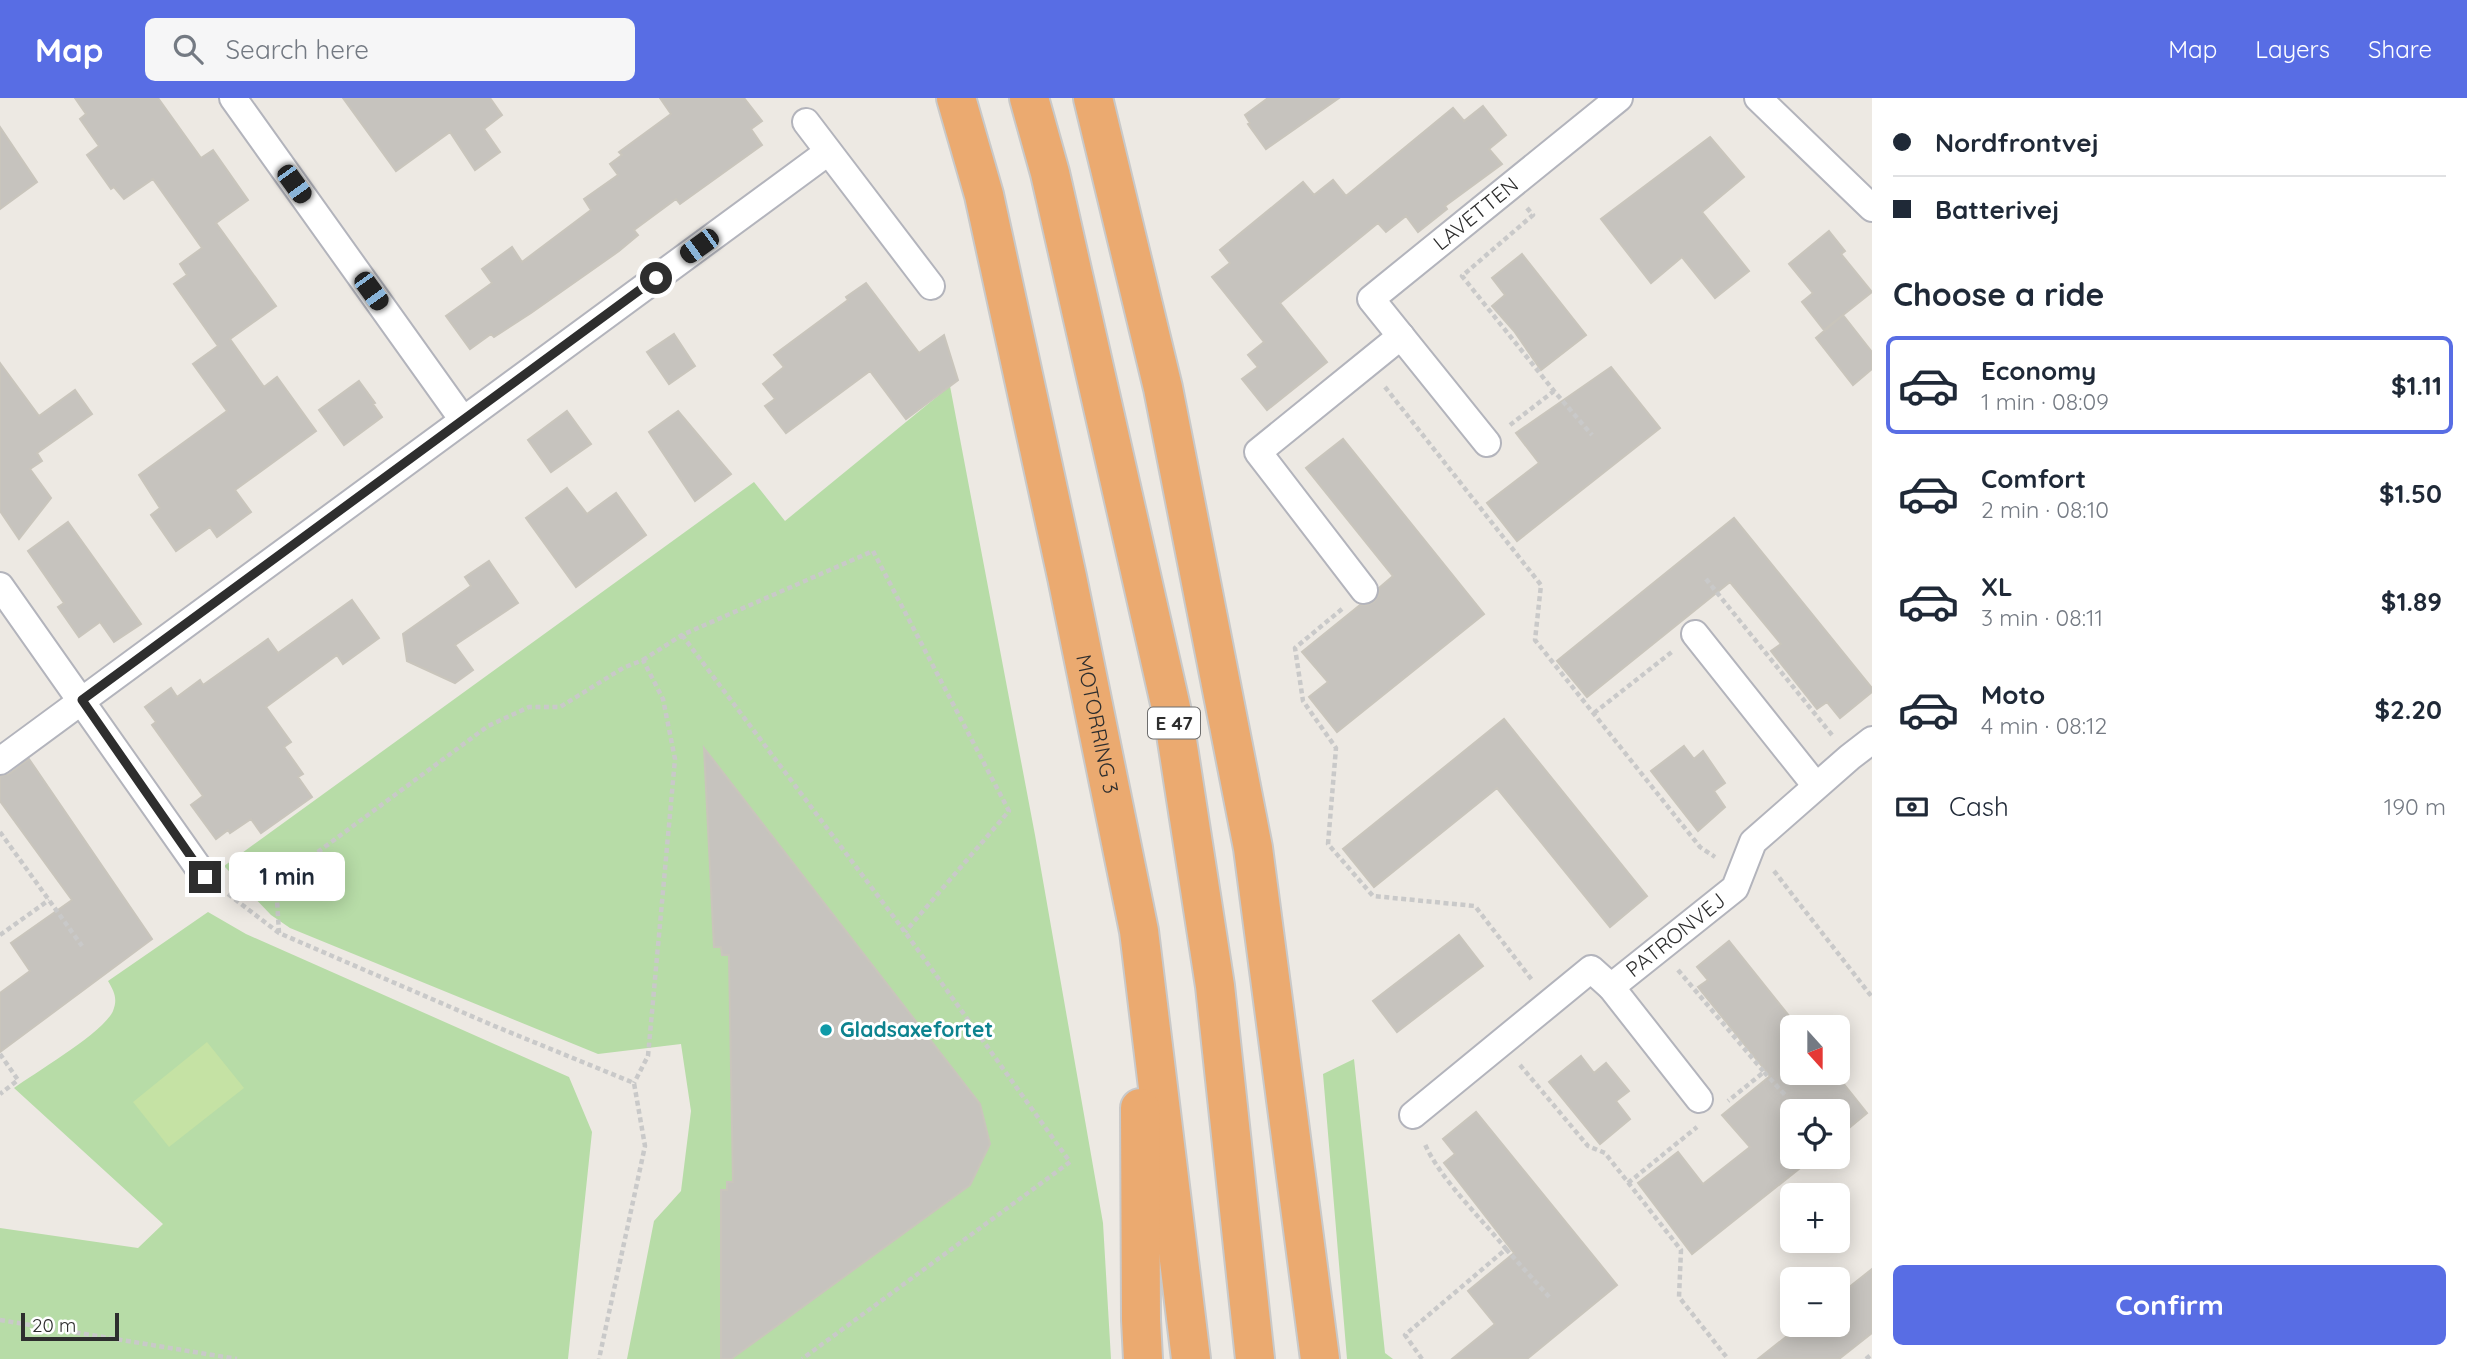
<!DOCTYPE html>
<html lang="en">
<head>
<meta charset="utf-8">
<style>
  :root { --surface:#fff; --page:#f6f6f7; --text:#1f2937; --muted:#747a83; --line:#e0e1e3; --accent:#586de4 }
  body { margin:0; font-family:Quicksand,sans-serif; background:var(--page); color:var(--text); height:100vh; display:flex; flex-direction:column; font-size:26px; white-space:nowrap }
  * { box-sizing:border-box; margin:0 }
  p { font-size:23px; color:var(--muted) }
  .icon { flex:none; width:38px; height:38px; fill:none; stroke:currentColor; stroke-width:2; stroke-linecap:round; stroke-linejoin:round }
  .map { position:relative; flex:1; overflow:hidden }
  .sheet { display:flex; flex-direction:column; background:var(--surface); width:595px }
  .sheet>* { flex:none }
  .guide { display:grid; align-content:center; height:154px; padding:0 21px; background:var(--surface) }
  .needle { width:46px; rotate:159deg }
  .buttons { position:absolute; left:1780px; top:917px; display:grid; gap:14px }
  .buttons a { display:grid; place-items:center; width:70px; height:70px; border-radius:10px; background:var(--surface); box-shadow:0 4px 18px #0003; font-size:35px }
  .scale { position:absolute; left:21px; bottom:18px; width:98px; box-sizing:border-box; padding-left:7px; border:4px solid #2e2e2e; border-top:0; font-size:19px; line-height:24px; white-space:nowrap; color:#2e2e2e; -webkit-text-stroke:5px #fff; paint-order:stroke }
  .end { position:absolute; width:32px; height:32px; margin:-16px; border:9px solid #2e2e2e; background:#fff; box-shadow:0 0 0 4px #fff }
  .from { border-radius:50% }
  .bubble { position:absolute; height:49px; border-radius:10px; background:var(--surface); box-shadow:0 4px 18px #0003; font-size:23px; font-weight:700; line-height:49px; text-align:center }
  .car { position:absolute; width:21px; height:42px; margin:-21px -10px; border-radius:9px; box-shadow:0 0 5px 2px #0007; background:linear-gradient(#222 24%,#8ab4d8 0 40%,#222 0 76%,#8ab4d8 0 86%,#222 0) }
  .guide b { display:flex; align-items:center; gap:24px; height:66px; font-size:26px }
  .guide b+b { border-top:2px solid var(--line) }
  .guide i { width:18px; height:18px; background:var(--text) }
  ul { padding:0; list-style:none }
  li { display:flex; align-items:center; gap:21px; height:98px; margin:0 14px 10px; padding:0 7px; border:4px solid transparent; border-radius:10px }
  li div { flex:1 }
  li b { display:block; font-size:26px }
  li em { font-style:normal; font-weight:700 }
  li.current { border-color:var(--accent) }
  li>.icon { width:63px; height:63px; stroke-width:1.5 }
  h2 { padding:0 21px; font-size:32px; line-height:84px }
  .pay { display:flex; align-items:center; gap:18px; height:77px; padding:0 21px; font-size:26px }
  .pay p { margin-inline-start:auto }
  .button { display:flex; gap:14px; margin-top:auto; padding:14px 21px }
  .button a { flex:1; height:80px; border-radius:10px; background:var(--accent); color:#fff; font-size:28px; font-weight:700; line-height:80px; text-align:center }
  header { display:flex; align-items:center; gap:42px; box-sizing:border-box; height:98px; padding:0 35px; background:var(--accent); color:#fff }
  header strong { font-size:33px }
  nav { display:flex; gap:38px; margin-inline-start:auto; font-size:24px }
  .search { width:490px; height:63px; background:var(--page); display:flex; align-items:center; gap:18px; box-sizing:border-box; padding:0 24px; border-radius:10px; color:var(--muted); font-size:26px }
  main { display:flex; flex:1; min-height:0 }
  .map>svg:first-child { display:block }
  .green { fill:#b7dca7 }
  .pitch { fill:#c5e2a4 }
  .building { fill:#c6c3be; stroke:#c9c5bc; stroke-width:2 }
  .lines { fill:none; stroke-linecap:round; stroke-linejoin:round }
  .street-casing { stroke:#b3b4bc; stroke-width:30 }
  .highway-casing { stroke:#c9c9c9; stroke-width:42 }
  .path { stroke:#c9c9c9; stroke-width:4.5; stroke-dasharray:5 3.5; stroke-linecap:butt }
  .street { stroke:#fff; stroke-width:26 }
  .highway { stroke:#ebaa70; stroke-width:38 }
  .route { stroke:#2e2e2e; stroke-width:9 }
  .culture-dot { fill:#0f9aa8; stroke:#fff; stroke-width:2.5 }
  .labels { text-anchor:middle; stroke-width:6; stroke-linejoin:round; paint-order:stroke }
  .shield { fill:#fff; stroke:#6d6d6d; stroke-width:2 }
  .shield-label { font-size:19px; font-weight:bold; fill:#2e2e2e }
  .street-label { font-size:21px; fill:#2e2e2e; stroke:#fff }
  .culture-label { font-size:21px; font-weight:bold; fill:#0d838f; stroke:#fff; text-anchor:start }
</style>
</head>
<body>
<header>
<strong>Map</strong>
<div class="search"><svg class="icon" aria-label="search" viewBox="0 0 24 24"><circle cx="10" cy="10" r="6"/><path d="M15 15l6 6"/></svg>Search here</div>
<nav><a>Map</a><a>Layers</a><a>Share</a></nav>
</header>
<main>
<div class="map">
<svg width="1872" height="1261" viewBox="0 0 1872 1261">
  <rect width="100%" height="100%" fill="#ede9e3"/>
  <!-- green -->
  <path class="green" d="M 950,288 L 1035,737 L 1103,1125 L 1111,1261 L 627,1261 L 654,1123 L 681,1093 L 691,1013 L 681,946 L 598,956 L 290,830 L 271,817 L 224,768 L 754,384 L 785,423 Z
    M 208,814 L 246,836 L 569,979 L 592,1034 L 568,1261 L 0,1261 L 0,1130 L 138,1150 L 163,1126 L 14,990 C 36,974 103,935 113,913 C 118,901 114,893 108,883 Z
    M 1354,961 L 1385,1255 L 1393,1261 L 1347,1261 L 1323,976 Z"/>
  <!-- pitch -->
  <path class="pitch" d="M 207,944 L 244,990 L 169,1049 L 133,1004 Z"/>
  <!-- building -->
  <path class="building" d="M 75,0 L 158,0 L 201,60 L 213,52 L 248,102 L 216,125 L 276,208 L 230,241 L 264,289 L 277,279 L 316,333 L 235,392 L 251,414 L 217,439 L 210,429 L 176,453 L 151,417 L 160,410 L 139,377 L 227,313 L 193,266 L 218,248 L 174,186 L 187,177 L 180,166 L 202,150 L 153,81 L 124,101 L 114,89 L 111,91 L 87,57 L 99,48 L 80,21 L 86,16 Z
    M 343,0 L 490,0 L 502,17 L 484,31 L 500,54 L 475,72 L 450,34 L 396,73 Z
    M 660,0 L 744,0 L 762,23 L 751,31 L 762,47 L 680,106 L 676,101 L 634,132 L 638,137 L 619,153 L 531,215 L 494,239 L 491,236 L 470,251 L 446,218 L 492,185 L 482,171 L 512,149 L 522,164 L 591,112 L 584,101 L 618,77 L 610,66 L 622,57 L 619,54 L 671,16 Z
    M 1268,0 L 1339,0 L 1266,51 L 1248,26 L 1250,25 L 1245,17 Z
    M 1483,8 L 1506,37 L 1489,51 L 1502,66 L 1445,108 L 1447,111 L 1418,134 L 1406,118 L 1386,134 L 1378,125 L 1280,205 L 1327,264 L 1267,312 L 1242,281 L 1258,269 L 1248,257 L 1264,244 L 1212,179 L 1230,165 L 1220,152 L 1303,84 L 1314,97 L 1333,82 L 1346,98 L 1453,10 L 1464,23 Z
    M 0,29 L 37,84 L 0,111 Z
    M 1710,39 L 1744,79 L 1702,114 L 1749,173 L 1715,200 L 1682,159 L 1651,185 L 1601,121 Z
    M 1829,133 L 1845,153 L 1841,156 L 1872,194 L 1824,232 L 1802,204 L 1813,195 L 1789,166 Z
    M 1522,156 L 1586,237 L 1541,272 L 1514,233 L 1492,208 L 1505,197 L 1492,180 Z
    M 866,185 L 919,255 L 944,237 L 958,282 L 906,321 L 870,273 L 786,335 L 765,308 L 775,301 L 763,286 L 784,269 L 774,257 L 848,202 L 846,199 Z
    M 1843,217 L 1872,254 L 1872,271 L 1853,287 L 1816,240 Z
    M 674,236 L 695,268 L 669,286 L 647,254 Z
    M 0,265 L 39,318 L 75,292 L 92,316 L 37,355 L 42,363 L 30,371 L 51,400 L 19,441 L 0,413 Z
    M 1611,269 L 1660,330 L 1517,443 L 1487,405 L 1539,365 L 1516,335 Z
    M 359,283 L 375,305 L 373,306 L 382,319 L 344,347 L 319,312 Z
    M 567,313 L 591,346 L 551,374 L 528,342 Z
    M 678,313 L 731,376 L 695,403 L 649,334 Z
    M 1343,341 L 1484,516 L 1337,634 L 1309,599 L 1328,584 L 1302,554 L 1360,507 L 1367,507 L 1374,504 L 1379,497 L 1379,490 L 1393,478 L 1306,370 Z
    M 567,390 L 587,416 L 616,395 L 646,437 L 576,489 L 526,420 Z
    M 1734,420 L 1872,590 L 1872,594 L 1840,620 L 1827,604 L 1817,611 L 1771,553 L 1781,546 L 1730,484 L 1587,599 L 1557,563 Z
    M 68,424 L 141,526 L 114,544 L 100,524 L 79,539 L 58,509 L 64,505 L 28,453 Z
    M 489,463 L 518,505 L 455,547 L 473,572 L 455,585 L 407,563 L 403,536 L 471,488 L 465,479 Z
    M 352,502 L 379,540 L 343,566 L 337,557 L 266,609 L 291,644 L 284,649 L 303,676 L 298,679 L 312,699 L 261,735 L 251,721 L 230,735 L 228,732 L 216,741 L 191,707 L 203,698 L 152,627 L 156,624 L 145,609 L 171,590 L 177,599 L 200,582 L 203,587 L 268,541 L 278,555 Z
    M 1504,621 L 1647,798 L 1610,829 L 1497,690 L 1374,789 L 1343,751 Z
    M 1684,648 L 1694,661 L 1703,653 L 1725,685 L 1714,693 L 1725,709 L 1698,733 L 1651,673 Z
    M 704,650 L 980,1006 L 990,1046 L 970,1087 L 731,1261 L 721,1261 L 721,1092 L 727,1092 L 727,1084 L 733,1084 L 729,857 L 722,857 L 721,849 L 714,849 Z
    M 29,661 L 152,841 L 0,954 L 0,895 L 30,873 L 11,845 L 72,802 L 0,703 L 0,678 L 9,676 Z
    M 1459,837 L 1483,868 L 1397,934 L 1373,903 Z
    M 1729,843 L 1798,929 L 1792,929 L 1792,975 L 1835,975 L 1867,1015 L 1838,1039 L 1838,1013 L 1792,1013 L 1792,1059 L 1814,1059 L 1692,1156 L 1638,1085 L 1678,1054 L 1703,1086 L 1750,1049 L 1722,1017 L 1770,978 L 1698,889 L 1708,882 L 1697,869 Z
    M 1581,958 L 1594,975 L 1606,965 L 1629,993 L 1616,1003 L 1630,1021 L 1600,1046 L 1549,984 Z
    M 1476,1014 L 1617,1187 L 1527,1261 L 1452,1261 L 1495,1226 L 1468,1193 L 1514,1155 L 1444,1065 L 1455,1056 L 1443,1041 Z
    M 1872,1171 L 1872,1235 L 1839,1261 L 1758,1261 L 1801,1227 L 1838,1227 L 1838,1198 Z"/>
  <g class="lines">
    <defs>
      <g id="street">
        <path d="M 233,0 L 463,322"/>
        <path d="M 1758,0 L 1872,110"/>
        <path d="M 806,24 L 931,188"/>
        <path id="s1" d="M 1487,345 L 1371,201 L 1619,0"/>
        <path d="M 0,488 L 205,779"/>
        <path d="M 1364,492 L 1258,354 L 1401,238"/>
        <path d="M 1695,536 L 1816,688"/>
        <path d="M 0,663 L 828,54"/>
        <path d="M 1611,889 L 1699,1001"/>
        <path id="s2" d="M 1413,1017 L 1591,871 L 1611,889 L 1735,790 L 1753,744 L 1850,659 L 1872,642"/>
      </g>
      <g id="highway">
        <path id="s3" d="M 956,0 L 984,97 L 1067,479 L 1139,833 L 1191,1261"/>
        <path d="M 1029,0 L 1050,75 L 1174,623 L 1215,888 L 1255,1261"/>
        <path d="M 1093,0 L 1163,290 L 1253,750 L 1320,1261"/>
        <path d="M 1140,1010 L 1141,1222 L 1143,1261"/>
      </g>
    </defs>
    <!-- street casing -->
    <use href="#street" class="street-casing"/>
    <!-- highway casing -->
    <use href="#highway" class="highway-casing"/>
    <!-- path -->
    <path class="path" d="M 1527,110 L 1533,117 L 1462,178 L 1554,293 L 1592,337
      M 1385,289 L 1541,487 L 1535,542 L 1700,749 L 1715,759
      M 1510,327 L 1554,293
      M 1706,481 L 1832,637
      M 1342,511 L 1295,550 L 1303,603 L 1336,650 L 1328,746 L 1373,798 L 1475,808 L 1532,882
      M 682,537 L 905,834 L 1070,1064 L 802,1261
      M 643,562 L 682,537 L 873,453 L 1009,713 L 905,834
      M 1594,615 L 1673,553
      M 0,734 L 82,848
      M 1774,773 L 1872,899
      M 228,796 L 279,835 L 492,927 L 634,985 L 645,1048 L 599,1261
      M 279,835 L 276,785 L 488,628 L 529,609 L 560,609 L 623,570 L 643,562 L 663,601 L 675,661 L 648,958 L 634,985
      M 0,837 L 49,802
      M 1678,872 L 1764,974 L 1728,1003
      M 0,956 L 18,982 L 0,996
      M 1520,967 L 1588,1048 L 1605,1055 L 1681,1152 L 1679,1199 L 1728,1261
      M 1764,974 L 1786,998
      M 1628,1085 L 1697,1029
      M 1506,1151 L 1551,1201
      M 0,1222 L 237,1261
      M 1422,1261 L 1405,1237 L 1506,1151 C 1481,1120 1439,1080 1424,1044
      M 1866,1261 L 1872,1256"/>
    <!-- street -->
    <use href="#street" class="street"/>
    <!-- highway -->
    <use href="#highway" class="highway"/>
  </g>
  <g class="lines">
    <!-- route -->
    <path class="route" d="M 205,779 L 82,602 L 656,180"/>
  </g>
  <!-- markers -->
  <circle class="culture-dot" cx="826" cy="932" r="7"/>
  <g class="labels">
    <!-- shield labels -->
    <rect class="shield" x="1148" y="609.5" width="52" height="31" rx="5"/>
    <g class="shield-label">
      <text x="1174" y="632">E 47</text>
    </g>
    <!-- street labels -->
    <g class="street-label">
      <text dy="7" stroke="none"><textPath href="#s1" startOffset="320">LAVETTEN</textPath></text>
      <text dy="7" stroke="none"><textPath href="#s3" startOffset="642">MOTORRING 3</textPath></text>
      <text dy="7" stroke="none"><textPath href="#s2" startOffset="340">PATRONVEJ</textPath></text>
    </g>
    <!-- culture labels -->
    <g class="culture-label">
      <text x="840" y="939">Gladsaxefortet</text>
    </g>
  </g>
</svg>
<div class="buttons">
<a><svg class="needle" viewBox="-14 -14 28 28"><path d="M0-13l5 13h-10z" fill="#e53935"/><path d="M0 13l5-13h-10z" fill="#747a83"/></svg></a>
<a><svg class="icon" aria-label="locate" viewBox="0 0 24 24"><circle cx="12" cy="12" r="6"/><path d="M12 2v4M12 18v4M2 12h4M18 12h4"/></svg></a>
<a>+</a>
<a>−</a>
</div>
<div class="scale">20 m</div>
<i class="end from" style="left:656px;top:180px"></i>
<i class="end" style="left:205px;top:779px"></i>
<div class="bubble" style="left:229px;top:754px;width:116px">1 min</div>
<i class="car" style="left:294px;top:86px;rotate:144deg"></i>
<i class="car" style="left:699px;top:148px;rotate:234deg"></i>
<i class="car" style="left:371px;top:193px;rotate:144deg"></i>
</div>
<section class="sheet">
<div class="guide">
<b><i class="from"></i>Nordfrontvej</b>
<b><i></i>Batterivej</b>
</div>
<h2>Choose a ride</h2>
<ul>
<li class="current"><svg class="icon" aria-label="car" viewBox="0 0 24 24"><path d="M5 17H2v-5l4-1 3-4h7l3 4 3 1v5h-3M9 17h6M6 11h13"/><circle cx="7" cy="17" r="2"/><circle cx="17" cy="17" r="2"/></svg><div><b>Economy</b><p>1 min · 08:09</p></div><em>$1.11</em></li>
<li><svg class="icon" aria-label="car" viewBox="0 0 24 24"><path d="M5 17H2v-5l4-1 3-4h7l3 4 3 1v5h-3M9 17h6M6 11h13"/><circle cx="7" cy="17" r="2"/><circle cx="17" cy="17" r="2"/></svg><div><b>Comfort</b><p>2 min · 08:10</p></div><em>$1.50</em></li>
<li><svg class="icon" aria-label="car" viewBox="0 0 24 24"><path d="M5 17H2v-5l4-1 3-4h7l3 4 3 1v5h-3M9 17h6M6 11h13"/><circle cx="7" cy="17" r="2"/><circle cx="17" cy="17" r="2"/></svg><div><b>XL</b><p>3 min · 08:11</p></div><em>$1.89</em></li>
<li><svg class="icon" aria-label="car" viewBox="0 0 24 24"><path d="M5 17H2v-5l4-1 3-4h7l3 4 3 1v5h-3M9 17h6M6 11h13"/><circle cx="7" cy="17" r="2"/><circle cx="17" cy="17" r="2"/></svg><div><b>Moto</b><p>4 min · 08:12</p></div><em>$2.20</em></li>
</ul>
<div class="pay"><svg class="icon" aria-label="cash" viewBox="0 0 24 24"><path d="M3 7h18v10H3z"/><circle cx="12" cy="12" r="2"/></svg>Cash<p>190 m</p></div>
<div class="button"><a>Confirm</a></div>
</section>
</main>
</body>
</html>
